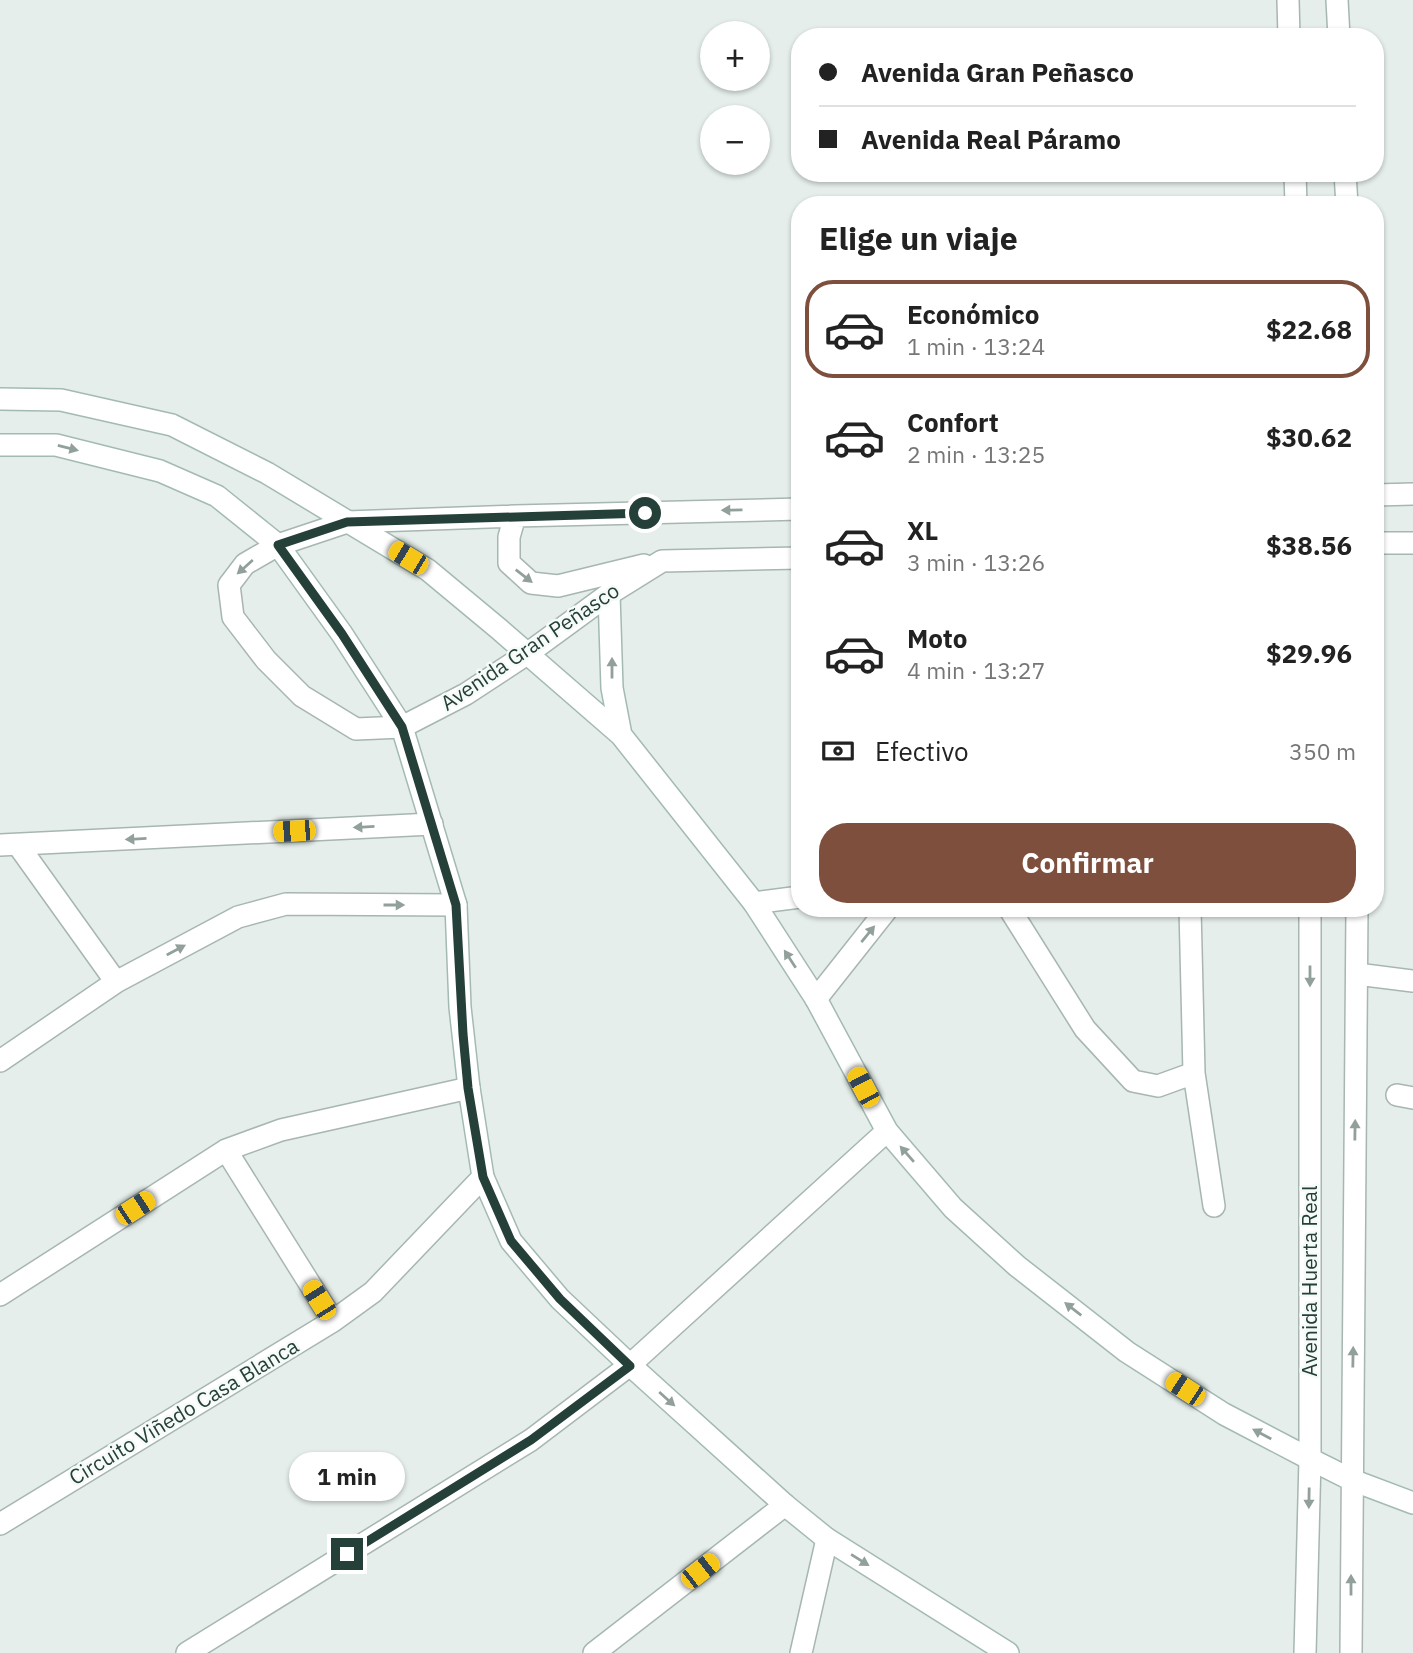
<!DOCTYPE html>
<html lang="es">
<head>
<meta charset="utf-8">
<style>
  :root { --surface:#fff; --page:#f2f2f2; --text:#222; --muted:#767676; --line:#e0e0e0; --accent:#7f4f3e }
  body { margin:0; font-family:"IBM Plex Sans",sans-serif; background:var(--page); color:var(--text); height:100vh; display:flex; flex-direction:column; font-size:26px; white-space:nowrap }
  * { box-sizing:border-box; margin:0 }
  p { font-size:23px; color:var(--muted) }
  .icon { flex:none; width:38px; height:38px; fill:none; stroke:currentColor; stroke-width:2; stroke-linecap:round; stroke-linejoin:round }
  .map { position:relative; flex:1; overflow:hidden }
  .drawer { position:absolute; left:791px; top:196px; width:593px; height:721px; display:flex; flex-direction:column; background:var(--surface); border-radius:28px; box-shadow:0 2px 5px #0004 }
  .drawer>* { flex:none }
  .banner { position:absolute; left:791px; top:28px; width:593px; height:154px; border-radius:28px; box-shadow:0 2px 5px #0004; display:grid; align-content:center; height:154px; padding:0 28px; background:var(--surface) }
  .buttons { position:absolute; left:700px; top:21px; display:grid; gap:14px }
  .buttons a { display:grid; place-items:center; width:70px; height:70px; border-radius:50%; background:var(--surface); box-shadow:0 2px 5px #0004; font-size:35px }
  .end { position:absolute; width:32px; height:32px; margin:-16px; border:9px solid #244039; background:#fff; box-shadow:0 0 0 4px #fff }
  .from { border-radius:50% }
  .bubble { position:absolute; height:49px; border-radius:24px; background:var(--surface); box-shadow:0 2px 5px #0004; font-size:23px; font-weight:800; line-height:49px; text-align:center }
  .car { position:absolute; width:21px; height:42px; margin:-21px -10px; border-radius:9px; box-shadow:0 0 5px 2px #0007; background:linear-gradient(#f5c518 24%,#345 0 40%,#f5c518 0 76%,#345 0 86%,#f5c518 0) }
  .banner b { display:flex; align-items:center; gap:24px; height:66px; font-size:26px }
  .banner b+b { border-top:2px solid var(--line) }
  .banner i { width:18px; height:18px; background:var(--text) }
  ul { padding:0; list-style:none }
  li { display:flex; align-items:center; gap:21px; height:98px; margin:0 14px 10px; padding:0 14px; border:4px solid transparent; border-radius:28px }
  li div { flex:1 }
  li b { display:block; font-size:26px }
  li em { font-style:normal; font-weight:800 }
  li.current { border-color:var(--accent) }
  li>.icon { width:63px; height:63px; stroke-width:1.5 }
  h2 { padding:0 28px; font-size:32px; line-height:84px }
  .pay { display:flex; align-items:center; gap:18px; height:77px; padding:0 28px; font-size:26px }
  .pay p { margin-inline-start:auto }
  .button { display:flex; gap:14px; margin-top:auto; padding:14px 28px }
  .button a { flex:1; height:80px; border-radius:28px; background:var(--accent); color:#fff; font-size:28px; font-weight:800; line-height:80px; text-align:center }
  .map>svg:first-child { display:block }
  .lines { fill:none; stroke-linecap:round; stroke-linejoin:round }
  .street-casing { stroke:#a7b6b1; stroke-width:24 }
  .secondary-casing { stroke:#a3bab2; stroke-width:24 }
  .street { stroke:#fff; stroke-width:21 }
  .secondary { stroke:#fff; stroke-width:21 }
  .oneway { fill:#92a09c }
  .route { stroke:#244039; stroke-width:9 }
  .labels { text-anchor:middle; stroke-width:5; stroke-linejoin:round; paint-order:stroke }
  .street-label { font-size:21px; fill:#244039; stroke:#f6faf8 }
</style>
</head>
<body>
<div class="map">
<svg width="1413" height="1653" viewBox="0 0 1413 1653">
  <rect width="100%" height="100%" fill="#e5eeea"/>
  <g class="lines">
    <defs>
      <path id="street" d="M 1288,0 L 1289,37
        M 1337,0 L 1339,37
        M 1295,173 L 1296,205
        M 1345,173 L 1347,205
        M 1376,495 L 1413,494
        M 800,509 L 515,516 L 347,522 L 278,545 L 245,564 L 229,585 L 233,617 L 266,660 L 302,696 L 356,729 L 402,727 L 466,694 L 527,654 L 609,594 L 662,561 L 800,558
        M 515,516 L 509,537 L 509,563 L 531,583 L 558,586 L 644,565
        M 1376,543 L 1413,543
        M 0,845 L 432,824
        M 18,845 L 116,982
        M 754,903 L 800,897
        M 1009,908 L 1085,1029 L 1133,1081 L 1158,1086 L 1194,1073
        M 1190,908 L 1194,1073 L 1214,1206
        M 1357,974 L 1413,981
        M 816,999 L 888,908
        M 0,1061 L 116,982 L 238,917 L 286,904 L 456,905
        M 1397,1095 L 1413,1098
        M 226,1150 L 333,1321
        M 0,1295 L 226,1150 L 281,1130 L 469,1088
        M 0,1524 L 333,1321 L 373,1292 L 483,1177
        M 187,1653 L 531,1440 L 630,1365 L 887,1131
        M 594,1653 L 785,1505
        M 801,1653 L 827,1539
        M 1305,1653 L 1310,1459 L 1310,908
        M 1351,1653 L 1357,908"/>
      <path id="secondary" d="M 0,399 L 61,400 L 172,425 L 267,473 L 428,570 L 499,629 L 621,735 L 754,903 L 816,999 L 887,1131 L 953,1208 L 1017,1266 L 1127,1352 L 1224,1414 L 1310,1459 L 1352,1480 L 1413,1503
        M 0,445 L 56,445 L 160,471 L 217,496 L 278,545 L 342,634 L 402,727 L 456,905 L 460,1007 L 469,1088 L 483,1177 L 511,1241 L 560,1299 L 630,1365 L 785,1505 L 827,1539 L 1008,1653
        M 609,594 L 612,688 L 621,735"/>
    </defs>
    <!-- street casing -->
    <use href="#street" class="street-casing"/>
    <!-- secondary casing -->
    <use href="#secondary" class="secondary-casing"/>
    <!-- street -->
    <use href="#street" class="street"/>
    <!-- secondary -->
    <use href="#secondary" class="secondary"/>
  </g>
  <!-- one-way arrows -->
  <defs><path id="oneway-solid" d="M-6-.8H1V-3.2L6.5 0L1 3.2V.8H-6Z" transform="scale(1.75)"/></defs>
  <g class="oneway">
    <use href="#oneway-solid" transform="translate(68 448) rotate(14)"/>
    <use href="#oneway-solid" transform="translate(732 510) rotate(179)"/>
    <use href="#oneway-solid" transform="translate(245 567) rotate(138)"/>
    <use href="#oneway-solid" transform="translate(524 576) rotate(38)"/>
    <use href="#oneway-solid" transform="translate(612 668) rotate(-90)"/>
    <use href="#oneway-solid" transform="translate(364 827) rotate(177)"/>
    <use href="#oneway-solid" transform="translate(136 839) rotate(177)"/>
    <use href="#oneway-solid" transform="translate(394 905)"/>
    <use href="#oneway-solid" transform="translate(868 934) rotate(-51)"/>
    <use href="#oneway-solid" transform="translate(176 950) rotate(-28)"/>
    <use href="#oneway-solid" transform="translate(790 959) rotate(-123)"/>
    <use href="#oneway-solid" transform="translate(1310 976) rotate(90)"/>
    <use href="#oneway-solid" transform="translate(1355 1130) rotate(-89)"/>
    <use href="#oneway-solid" transform="translate(907 1154) rotate(-131)"/>
    <use href="#oneway-solid" transform="translate(1073 1309) rotate(-142)"/>
    <use href="#oneway-solid" transform="translate(1353 1357) rotate(-89)"/>
    <use href="#oneway-solid" transform="translate(667 1399) rotate(42)"/>
    <use href="#oneway-solid" transform="translate(1262 1434) rotate(-152)"/>
    <use href="#oneway-solid" transform="translate(1309 1498) rotate(91)"/>
    <use href="#oneway-solid" transform="translate(860 1560) rotate(32)"/>
    <use href="#oneway-solid" transform="translate(1351 1585) rotate(-90)"/>
  </g>
  <g class="lines">
    <!-- route -->
    <path class="route" d="M 347,1554 L 531,1440 L 630,1366 L 560,1299 L 511,1241 L 483,1177 L 468,1088 L 463,1034 L 456,905 L 402,727 L 342,634 L 278,545 L 347,522 L 645,513"/>
  </g>
  <g class="labels">
    <!-- street labels -->
    <g class="street-label">
      <text transform="translate(530 647) rotate(-34)" y="7">Avenida Gran Peñasco</text>
      <text transform="translate(1310 1281) rotate(-90)" y="7">Avenida Huerta Real</text>
      <text transform="translate(184 1412) rotate(-31)" y="7">Circuito Viñedo Casa Blanca</text>
    </g>
  </g>
</svg>
<div class="buttons">
<a>+</a>
<a>−</a>
</div>
<i class="end from" style="left:645px;top:513px"></i>
<i class="end" style="left:347px;top:1554px"></i>
<div class="bubble" style="left:289px;top:1452px;width:116px">1 min</div>
<i class="car" style="left:408px;top:558px;rotate:301deg"></i>
<i class="car" style="left:294px;top:831px;rotate:267deg"></i>
<i class="car" style="left:863px;top:1087px;rotate:332deg"></i>
<i class="car" style="left:135px;top:1208px;rotate:57deg"></i>
<i class="car" style="left:319px;top:1300px;rotate:328deg"></i>
<i class="car" style="left:1185px;top:1389px;rotate:303deg"></i>
<i class="car" style="left:700px;top:1571px;rotate:52deg"></i>
<div class="banner">
<b><i class="from"></i>Avenida Gran Peñasco</b>
<b><i></i>Avenida Real Páramo</b>
</div>
<section class="drawer">
<h2>Elige un viaje</h2>
<ul>
<li class="current"><svg class="icon" aria-label="car" viewBox="0 0 24 24"><path d="M5 17H2v-5l4-1 3-4h7l3 4 3 1v5h-3M9 17h6M6 11h13"/><circle cx="7" cy="17" r="2"/><circle cx="17" cy="17" r="2"/></svg><div><b>Económico</b><p>1 min · 13:24</p></div><em>$22.68</em></li>
<li><svg class="icon" aria-label="car" viewBox="0 0 24 24"><path d="M5 17H2v-5l4-1 3-4h7l3 4 3 1v5h-3M9 17h6M6 11h13"/><circle cx="7" cy="17" r="2"/><circle cx="17" cy="17" r="2"/></svg><div><b>Confort</b><p>2 min · 13:25</p></div><em>$30.62</em></li>
<li><svg class="icon" aria-label="car" viewBox="0 0 24 24"><path d="M5 17H2v-5l4-1 3-4h7l3 4 3 1v5h-3M9 17h6M6 11h13"/><circle cx="7" cy="17" r="2"/><circle cx="17" cy="17" r="2"/></svg><div><b>XL</b><p>3 min · 13:26</p></div><em>$38.56</em></li>
<li><svg class="icon" aria-label="car" viewBox="0 0 24 24"><path d="M5 17H2v-5l4-1 3-4h7l3 4 3 1v5h-3M9 17h6M6 11h13"/><circle cx="7" cy="17" r="2"/><circle cx="17" cy="17" r="2"/></svg><div><b>Moto</b><p>4 min · 13:27</p></div><em>$29.96</em></li>
</ul>
<div class="pay"><svg class="icon" aria-label="cash" viewBox="0 0 24 24"><path d="M3 7h18v10H3z"/><circle cx="12" cy="12" r="2"/></svg>Efectivo<p>350 m</p></div>
<div class="button"><a>Confirmar</a></div>
</section>
</div>
</body>
</html>
